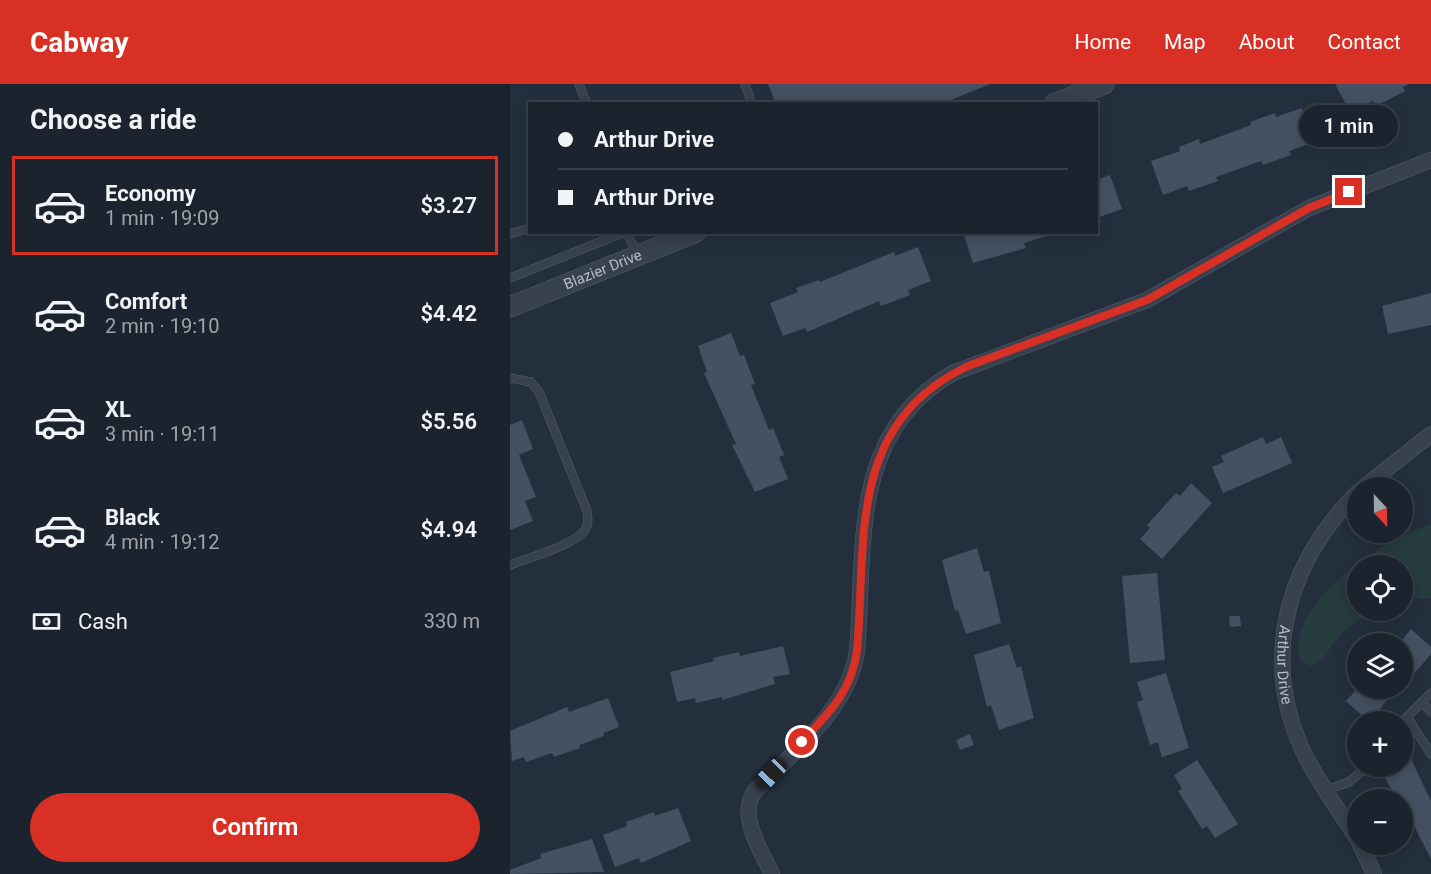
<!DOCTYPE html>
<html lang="en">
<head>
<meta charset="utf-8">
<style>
  :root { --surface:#1b232e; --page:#282f3a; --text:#f1f3f6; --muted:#a0a4aa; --line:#39404a; --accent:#d93025 }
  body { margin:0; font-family:Roboto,sans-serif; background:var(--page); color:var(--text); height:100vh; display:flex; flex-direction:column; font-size:22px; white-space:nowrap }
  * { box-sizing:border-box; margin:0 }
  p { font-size:20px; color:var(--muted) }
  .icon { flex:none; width:33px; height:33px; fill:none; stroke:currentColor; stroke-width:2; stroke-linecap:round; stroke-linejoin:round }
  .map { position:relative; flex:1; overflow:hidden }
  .drawer { display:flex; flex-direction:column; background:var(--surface); width:510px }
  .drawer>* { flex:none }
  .guide { position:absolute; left:18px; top:18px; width:570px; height:132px; border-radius:0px; box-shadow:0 3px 15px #0003,0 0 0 2px var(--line); display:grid; align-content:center; height:132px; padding:0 30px; background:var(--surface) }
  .needle { width:39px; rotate:158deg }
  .buttons { position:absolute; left:837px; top:393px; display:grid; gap:12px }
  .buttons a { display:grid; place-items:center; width:66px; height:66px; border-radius:50%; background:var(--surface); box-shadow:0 3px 15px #0003,0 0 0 2px var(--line); font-size:30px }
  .end { position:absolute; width:27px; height:27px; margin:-14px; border:8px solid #d93025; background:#fff; box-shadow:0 0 0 3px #fff }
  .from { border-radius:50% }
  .bubble { position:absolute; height:42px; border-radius:21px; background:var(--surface); box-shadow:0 3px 15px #0003,0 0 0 2px var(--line); font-size:20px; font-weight:600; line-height:42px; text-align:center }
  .car { position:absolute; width:18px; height:36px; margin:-18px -9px; border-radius:8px; box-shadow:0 0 4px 2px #0007; background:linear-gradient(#222 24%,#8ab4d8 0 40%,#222 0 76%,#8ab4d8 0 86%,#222 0) }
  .guide b { display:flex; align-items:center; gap:21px; height:57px; font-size:22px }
  .guide b+b { border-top:2px solid var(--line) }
  .guide i { width:15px; height:15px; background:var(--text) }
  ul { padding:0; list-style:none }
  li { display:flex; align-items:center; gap:18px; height:99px; margin:0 12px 9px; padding:0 18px; border:3px solid transparent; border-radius:0px }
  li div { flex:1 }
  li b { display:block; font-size:22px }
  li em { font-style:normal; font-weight:600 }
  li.on { border-color:var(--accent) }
  li>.icon { width:54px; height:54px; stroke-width:1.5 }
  h2 { padding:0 30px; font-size:27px; line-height:72px }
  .pay { display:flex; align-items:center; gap:15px; height:66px; padding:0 30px; font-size:22px }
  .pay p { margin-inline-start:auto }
  .primary-button { display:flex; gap:12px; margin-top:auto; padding:12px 30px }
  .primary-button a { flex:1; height:69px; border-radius:36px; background:var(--accent); color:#fff; font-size:24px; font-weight:600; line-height:69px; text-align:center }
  header { display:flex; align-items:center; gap:36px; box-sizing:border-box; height:84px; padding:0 30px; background:var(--accent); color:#fff }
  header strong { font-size:28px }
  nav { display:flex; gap:33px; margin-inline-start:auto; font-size:21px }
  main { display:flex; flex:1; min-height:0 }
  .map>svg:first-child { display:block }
  .green { fill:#263c3f }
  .building { fill:#455162 }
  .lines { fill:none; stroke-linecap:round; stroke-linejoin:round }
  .service-casing { stroke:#565f6c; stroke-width:9 }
  .minor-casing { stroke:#565f6c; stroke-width:16 }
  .tertiary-casing { stroke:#565f6c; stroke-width:21 }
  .service { stroke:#38414e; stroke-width:8 }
  .minor { stroke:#38414e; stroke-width:15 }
  .tertiary { stroke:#38414e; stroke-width:20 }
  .route { stroke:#d93025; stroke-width:8 }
  .labels { text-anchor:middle; stroke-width:6; stroke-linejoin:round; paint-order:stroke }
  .street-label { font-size:15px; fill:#b4bcc9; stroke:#1d2633 }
</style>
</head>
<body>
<header>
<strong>Cabway</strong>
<nav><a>Home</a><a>Map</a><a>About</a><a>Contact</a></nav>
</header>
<main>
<section class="drawer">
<h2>Choose a ride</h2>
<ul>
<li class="on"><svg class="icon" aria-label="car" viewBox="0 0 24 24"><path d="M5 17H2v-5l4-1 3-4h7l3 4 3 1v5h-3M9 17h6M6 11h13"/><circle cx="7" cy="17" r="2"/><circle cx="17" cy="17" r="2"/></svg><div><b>Economy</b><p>1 min · 19:09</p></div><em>$3.27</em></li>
<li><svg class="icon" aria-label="car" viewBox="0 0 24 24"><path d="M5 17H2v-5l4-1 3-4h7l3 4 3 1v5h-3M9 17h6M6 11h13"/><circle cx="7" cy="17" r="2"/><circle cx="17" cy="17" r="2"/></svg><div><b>Comfort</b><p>2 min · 19:10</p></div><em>$4.42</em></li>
<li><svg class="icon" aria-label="car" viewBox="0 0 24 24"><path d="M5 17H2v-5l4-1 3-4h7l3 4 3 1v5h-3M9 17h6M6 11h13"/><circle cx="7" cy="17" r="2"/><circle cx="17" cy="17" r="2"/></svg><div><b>XL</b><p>3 min · 19:11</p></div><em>$5.56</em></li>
<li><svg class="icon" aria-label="car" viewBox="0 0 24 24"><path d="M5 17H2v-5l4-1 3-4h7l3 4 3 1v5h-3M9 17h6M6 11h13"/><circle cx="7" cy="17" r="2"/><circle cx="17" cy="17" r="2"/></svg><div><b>Black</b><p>4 min · 19:12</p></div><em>$4.94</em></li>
</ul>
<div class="pay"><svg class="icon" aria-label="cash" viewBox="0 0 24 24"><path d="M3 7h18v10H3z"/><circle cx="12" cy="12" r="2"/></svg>Cash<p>330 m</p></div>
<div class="primary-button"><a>Confirm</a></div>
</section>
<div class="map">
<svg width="921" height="790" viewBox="0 0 921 790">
  <rect width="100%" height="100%" fill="#242f3e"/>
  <!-- green -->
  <path class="green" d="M 921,441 L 921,514 L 893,515 L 892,482 L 848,482 L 848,526 L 863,527 C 850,534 836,543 826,556 C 817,568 816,576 802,582 L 791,578 C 770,524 877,450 921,441 Z"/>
  <!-- building -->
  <path class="building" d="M 258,0 L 480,0 L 431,20 L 266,20 Z
    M 825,0 L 899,0 L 893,3 L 895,7 L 866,22 L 863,17 L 840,28 Z
    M 792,24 L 804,58 L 779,67 L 781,71 L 753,81 L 751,77 L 706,93 L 708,97 L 679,107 L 677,102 L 653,111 L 641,77 L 670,67 L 669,63 L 689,55 L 690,60 L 741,41 L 740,38 L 765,29 L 766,33 Z
    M 600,91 L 612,125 L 589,133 L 591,138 L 586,139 L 586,96 Z
    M 453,148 L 546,148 L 546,149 L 514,159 L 516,164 L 463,179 Z
    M 408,163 L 421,197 L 398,206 L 400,211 L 371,222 L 369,217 L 297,248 L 295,244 L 273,252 L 260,219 L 288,208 L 286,204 L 309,196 L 310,198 L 384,168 L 385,172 Z
    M 921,209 L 921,241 L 878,250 L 872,222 Z
    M 221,249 L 230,272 L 234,271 L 245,300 L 241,301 L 259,346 L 263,344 L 274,371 L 269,373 L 278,395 L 245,408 L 222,361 L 226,360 L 194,289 L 197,288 L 188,262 Z
    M 12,336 L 23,365 L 9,371 L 26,413 L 15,417 L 23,437 L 0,446 L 0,341 Z
    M 753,353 L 756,360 L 771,353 L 782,379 L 713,409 L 702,383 L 714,378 L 711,372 Z
    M 681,399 L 702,419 L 652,475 L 630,455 L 640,444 L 637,441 L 666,409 L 670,412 Z
    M 467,464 L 474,488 L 479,487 L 491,539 L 456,550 L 448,526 L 445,527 L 432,476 Z
    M 647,489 L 655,576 L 620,579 L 612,492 Z
    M 719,532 L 730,532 L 731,542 L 720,543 Z
    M 901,545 L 921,563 L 921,570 L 892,604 L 892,560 L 889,560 Z
    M 499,560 L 507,584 L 511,582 L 524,634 L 489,646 L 481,621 L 477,623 L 464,571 Z
    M 273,562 L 280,590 L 263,593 L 265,600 L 212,616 L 212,613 L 186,619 L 185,614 L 167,618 L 160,588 L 204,577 L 203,574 L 229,568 L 230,572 Z
    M 656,589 L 679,664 L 652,673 L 648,658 L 640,661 L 627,618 L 633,616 L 627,598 Z
    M 848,604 L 887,604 L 859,638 L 836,617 Z
    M 98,614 L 109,643 L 93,649 L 94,652 L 69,661 L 70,664 L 44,673 L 42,669 L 16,678 L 14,673 L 2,677 L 0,647 L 57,623 L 59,628 Z
    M 460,650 L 464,661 L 450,666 L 446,656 Z
    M 901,675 L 921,717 L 921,775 L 899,732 L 897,733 L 892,725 L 892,716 L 887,716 L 873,690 L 892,682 L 892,680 Z
    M 687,676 L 728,740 L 705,754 L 697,742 L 692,745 L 668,707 L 672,705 L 664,691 Z
    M 168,724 L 181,757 L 131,779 L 129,774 L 105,783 L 93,751 L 117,742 L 116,738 L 144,728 L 145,732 Z
    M 82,755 L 94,788 L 0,790 L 0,786 L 31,774 L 30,770 Z"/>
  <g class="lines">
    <defs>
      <path id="service" d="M 69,0 L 77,20
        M 235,0 L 242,20
        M 117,148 L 127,171
        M 0,150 L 20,144
        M 0,194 L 115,148
        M 0,294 L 21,298 L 29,308 L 77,427 C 78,434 79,440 75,446 C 65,461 18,474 0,481
        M 912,618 L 921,628
        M 897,633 L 921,670
        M 892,638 L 921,609
        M 816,706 L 839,698 L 858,682"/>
      <g id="minor">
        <path d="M 853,404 L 921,350"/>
        <path id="s1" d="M 848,408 C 777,478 750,574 793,667 C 808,698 829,727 848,756"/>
        <path d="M 850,760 L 864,790"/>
        <path d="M 262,790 C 251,767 227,730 245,707 C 284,667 339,625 347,567 C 356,464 338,349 443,289 L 637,216 L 799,124 L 921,76"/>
      </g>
      <g id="tertiary">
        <path d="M 544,20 L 594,0"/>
        <path id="s2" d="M 0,223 L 186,148"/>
      </g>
    </defs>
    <!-- service casing -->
    <use href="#service" class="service-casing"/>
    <!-- minor casing -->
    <use href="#minor" class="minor-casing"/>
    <!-- tertiary casing -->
    <use href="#tertiary" class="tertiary-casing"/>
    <!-- service -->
    <use href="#service" class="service"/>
    <!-- minor -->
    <use href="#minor" class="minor"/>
    <!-- tertiary -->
    <use href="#tertiary" class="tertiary"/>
  </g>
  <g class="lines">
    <!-- route -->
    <path class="route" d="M 292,658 C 319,628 341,609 347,567 C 357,455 336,340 458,282 L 637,216 L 799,124 L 839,108"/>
  </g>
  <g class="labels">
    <!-- street labels -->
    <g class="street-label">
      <text dy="5" stroke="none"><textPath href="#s2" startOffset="100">Blazier Drive</textPath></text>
      <text dy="5" stroke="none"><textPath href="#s1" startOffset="194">Arthur Drive</textPath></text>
    </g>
  </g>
</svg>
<div class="buttons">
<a><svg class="needle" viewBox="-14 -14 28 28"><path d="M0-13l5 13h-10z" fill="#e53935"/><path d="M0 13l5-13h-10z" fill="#a0a4aa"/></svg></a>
<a><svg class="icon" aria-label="locate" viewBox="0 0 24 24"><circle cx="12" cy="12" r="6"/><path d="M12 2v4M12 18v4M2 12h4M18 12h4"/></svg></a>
<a><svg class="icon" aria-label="layers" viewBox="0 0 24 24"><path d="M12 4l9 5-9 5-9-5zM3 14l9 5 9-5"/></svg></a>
<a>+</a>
<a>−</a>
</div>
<i class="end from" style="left:292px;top:658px"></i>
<i class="end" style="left:839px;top:108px"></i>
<div class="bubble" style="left:789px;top:21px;width:99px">1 min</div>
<i class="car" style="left:261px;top:690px;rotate:224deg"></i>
<div class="guide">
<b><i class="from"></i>Arthur Drive</b>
<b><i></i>Arthur Drive</b>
</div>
</div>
</main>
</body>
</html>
